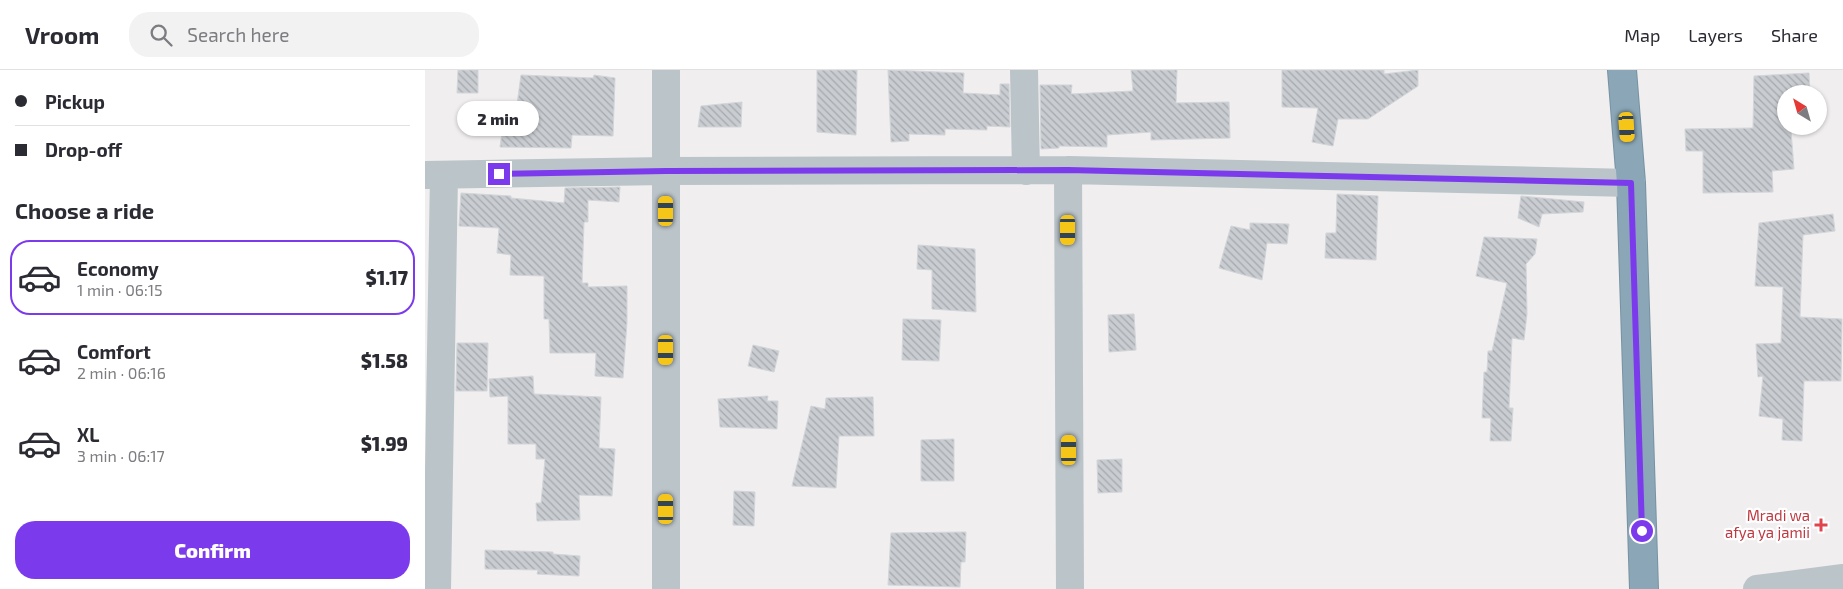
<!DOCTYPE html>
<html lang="en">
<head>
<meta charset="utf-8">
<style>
  :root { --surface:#fff; --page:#f2f2f3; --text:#2b2b33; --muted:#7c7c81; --line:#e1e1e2; --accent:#7c3aed }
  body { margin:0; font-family:"Exo 2",sans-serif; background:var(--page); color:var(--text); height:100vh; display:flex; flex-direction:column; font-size:19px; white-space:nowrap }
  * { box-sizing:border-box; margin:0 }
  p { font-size:16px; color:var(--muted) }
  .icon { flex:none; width:28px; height:28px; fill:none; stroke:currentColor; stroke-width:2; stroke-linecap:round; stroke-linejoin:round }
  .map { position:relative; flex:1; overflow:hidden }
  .panel { display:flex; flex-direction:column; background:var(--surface); width:425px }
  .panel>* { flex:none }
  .top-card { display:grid; align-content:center; height:110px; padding:0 15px; background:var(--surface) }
  .needle { width:32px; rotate:323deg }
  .tools { position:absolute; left:1352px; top:15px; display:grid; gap:10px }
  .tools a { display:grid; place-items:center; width:50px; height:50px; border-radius:50%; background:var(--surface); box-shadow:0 1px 4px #0004; font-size:25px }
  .end { position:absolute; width:22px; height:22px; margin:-11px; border:6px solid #7c3aed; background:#fff; box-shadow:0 0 0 2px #fff }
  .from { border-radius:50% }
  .bubble { position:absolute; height:35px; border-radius:18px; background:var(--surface); box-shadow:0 1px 4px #0004; font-size:16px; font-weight:800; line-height:35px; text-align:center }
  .car { position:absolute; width:15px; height:30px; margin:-15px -8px; border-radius:6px; box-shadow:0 0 4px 1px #0007; background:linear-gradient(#f5c518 24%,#345 0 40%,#f5c518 0 76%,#345 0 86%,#f5c518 0) }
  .top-card b { display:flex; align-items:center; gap:18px; height:48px; font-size:19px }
  .top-card b+b { border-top:1px solid var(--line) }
  .top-card i { width:12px; height:12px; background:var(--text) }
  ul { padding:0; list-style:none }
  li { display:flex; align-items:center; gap:15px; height:75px; margin:0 10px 8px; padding:0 5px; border:2px solid transparent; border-radius:20px }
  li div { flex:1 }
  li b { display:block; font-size:19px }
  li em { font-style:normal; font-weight:800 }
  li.active { border-color:var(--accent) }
  li>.icon { width:45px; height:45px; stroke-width:1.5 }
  h2 { padding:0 15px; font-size:22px; line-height:60px }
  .primary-button { display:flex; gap:10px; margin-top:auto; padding:10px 15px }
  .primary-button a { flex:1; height:58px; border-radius:20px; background:var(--accent); color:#fff; font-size:20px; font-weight:800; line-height:58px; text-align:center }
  header { display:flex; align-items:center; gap:30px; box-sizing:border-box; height:70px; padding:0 25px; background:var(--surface); border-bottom:1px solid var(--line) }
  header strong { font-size:24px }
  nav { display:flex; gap:28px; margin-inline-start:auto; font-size:18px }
  .search { width:350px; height:45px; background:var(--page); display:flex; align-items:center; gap:12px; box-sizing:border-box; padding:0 18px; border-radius:20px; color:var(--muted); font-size:19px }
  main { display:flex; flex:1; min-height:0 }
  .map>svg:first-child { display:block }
  .building { fill:url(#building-back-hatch); stroke:#d2d5d9 }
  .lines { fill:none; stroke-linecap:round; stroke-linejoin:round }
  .highway-casing { stroke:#7692a3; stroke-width:30 }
  .minor { stroke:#bbc4c9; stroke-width:28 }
  .highway { stroke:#8ba7b7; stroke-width:28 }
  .route { stroke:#7c3aed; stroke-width:6 }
  .health-dot { fill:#e0444e; stroke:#fff; stroke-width:2 }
  .labels { text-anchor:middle; stroke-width:4.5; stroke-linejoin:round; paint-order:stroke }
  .health-label { font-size:15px; fill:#be3a42; stroke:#fff; text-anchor:end }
</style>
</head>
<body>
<header>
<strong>Vroom</strong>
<div class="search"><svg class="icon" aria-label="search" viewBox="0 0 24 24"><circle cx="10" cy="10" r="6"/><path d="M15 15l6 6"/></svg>Search here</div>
<nav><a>Map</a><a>Layers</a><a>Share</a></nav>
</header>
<main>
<section class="panel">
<div class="top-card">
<b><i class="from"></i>Pickup</b>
<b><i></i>Drop-off</b>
</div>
<h2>Choose a ride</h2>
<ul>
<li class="active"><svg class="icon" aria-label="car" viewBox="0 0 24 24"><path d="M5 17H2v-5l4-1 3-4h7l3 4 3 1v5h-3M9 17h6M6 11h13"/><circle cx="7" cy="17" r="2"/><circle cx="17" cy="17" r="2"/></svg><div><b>Economy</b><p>1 min · 06:15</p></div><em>$1.17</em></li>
<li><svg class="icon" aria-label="car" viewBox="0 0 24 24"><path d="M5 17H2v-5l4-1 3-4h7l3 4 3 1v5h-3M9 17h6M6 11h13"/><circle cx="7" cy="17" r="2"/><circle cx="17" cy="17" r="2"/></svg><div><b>Comfort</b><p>2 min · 06:16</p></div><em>$1.58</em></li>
<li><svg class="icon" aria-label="car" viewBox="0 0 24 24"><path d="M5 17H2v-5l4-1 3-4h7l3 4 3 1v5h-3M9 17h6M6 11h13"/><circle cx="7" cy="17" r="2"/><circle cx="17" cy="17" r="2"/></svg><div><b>XL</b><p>3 min · 06:17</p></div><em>$1.99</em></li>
</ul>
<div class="primary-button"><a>Confirm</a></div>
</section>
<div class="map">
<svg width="1418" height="519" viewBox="0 0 1418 519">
  <defs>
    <pattern id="building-back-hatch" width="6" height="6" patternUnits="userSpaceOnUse" patternTransform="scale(1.25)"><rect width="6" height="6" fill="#c9ccd0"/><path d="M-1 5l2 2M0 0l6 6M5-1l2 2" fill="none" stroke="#a5a8ac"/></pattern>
  </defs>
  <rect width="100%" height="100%" fill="#f0eeee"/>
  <!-- building -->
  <path class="building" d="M 33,0 L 53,0 L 53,23 L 32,23 Z
    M 392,0 L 432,0 L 431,65 L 392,62 Z
    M 463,0 L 539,3 L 538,23 L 575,25 L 575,14 L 584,14 L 585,57 L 562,56 L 562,60 L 520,59 L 520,65 L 484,64 L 484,71 L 466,72 Z
    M 706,0 L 752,0 L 751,33 L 804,32 L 805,68 L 726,70 L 726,62 L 682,65 L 682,77 L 634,76 L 634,78 L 616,79 L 615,15 L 647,15 L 646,24 L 708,21 Z
    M 857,0 L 959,0 L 959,4 L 993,0 L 993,16 L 943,49 L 913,49 L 908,76 L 887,72 L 893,38 L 857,37 Z
    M 1384,3 L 1385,24 L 1361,24 L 1361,56 L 1386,56 L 1386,59 L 1366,60 L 1369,99 L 1347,101 L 1348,122 L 1278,123 L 1278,81 L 1261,81 L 1260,59 L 1328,58 L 1329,6 Z
    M 96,5 L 168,8 L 169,5 L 190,8 L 188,66 L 147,65 L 146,78 L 75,77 L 79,48 L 90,49 Z
    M 317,32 L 316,57 L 273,57 L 276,36 Z
    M 195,117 L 194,132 L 163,130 L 163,152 L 159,152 L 157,213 L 163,213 L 163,217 L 202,216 L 202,252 L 198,308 L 170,306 L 171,283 L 125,283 L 124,249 L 119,249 L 119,206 L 85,205 L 86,185 L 72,183 L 74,158 L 34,156 L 36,123 L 86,126 L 86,128 L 139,133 L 140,118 Z
    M 912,124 L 953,126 L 951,190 L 900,188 L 901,163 L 911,163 Z
    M 1096,126 L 1159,132 L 1158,142 L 1117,144 L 1114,157 L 1093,148 Z
    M 1408,144 L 1410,161 L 1378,165 L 1375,247 L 1417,249 L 1416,311 L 1379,311 L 1377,371 L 1357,370 L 1358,349 L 1334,346 L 1338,306 L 1333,307 L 1331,274 L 1356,273 L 1358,217 L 1330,216 L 1334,153 Z
    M 825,153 L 864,154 L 862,174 L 842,173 L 837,210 L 794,198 L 806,156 L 825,160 Z
    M 1059,167 L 1112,169 L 1110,184 L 1101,194 L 1102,244 L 1099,270 L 1087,268 L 1084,338 L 1088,338 L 1086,371 L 1065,371 L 1066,348 L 1057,348 L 1059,302 L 1062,302 L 1063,281 L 1067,281 L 1082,213 L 1051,206 Z
    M 493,175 L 550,179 L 551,242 L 507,239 L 507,200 L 492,199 Z
    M 709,244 L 711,280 L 684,282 L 683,245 Z
    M 478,249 L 516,250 L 514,291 L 477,290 Z
    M 32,273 L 63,273 L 62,321 L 31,321 Z
    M 328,275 L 354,281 L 349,302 L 323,296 Z
    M 108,306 L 109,324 L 176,327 L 174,378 L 190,379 L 187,426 L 154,425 L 155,450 L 112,451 L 111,433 L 116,433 L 120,389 L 111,389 L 111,374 L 83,374 L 83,326 L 65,327 L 64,309 Z
    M 343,326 L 342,331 L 353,331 L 352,359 L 295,357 L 293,329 Z
    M 448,327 L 449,366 L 414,366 L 411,418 L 367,416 L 386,336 L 400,339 L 401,328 Z
    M 529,369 L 529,411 L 496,411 L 496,370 Z
    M 697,389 L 697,422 L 673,423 L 672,390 Z
    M 309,421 L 330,422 L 329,456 L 308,455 Z
    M 541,462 L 540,492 L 536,492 L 535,517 L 463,515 L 466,463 Z
    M 60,480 L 128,482 L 128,484 L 155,486 L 154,506 L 112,504 L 113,500 L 60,499 Z"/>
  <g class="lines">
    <defs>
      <path id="highway" d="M 1197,0 L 1206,113 L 1219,519"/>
    </defs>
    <!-- highway casing -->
    <use href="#highway" class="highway-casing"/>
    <!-- minor -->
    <path class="minor" d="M 599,0 L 601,101
      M 643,100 L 645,519
      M 0,105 L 241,101 L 643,100 L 1206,113
      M 12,519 L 19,105
      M 241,519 L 241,0
      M 1332,519 L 1418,508"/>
    <!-- highway -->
    <use href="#highway" class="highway"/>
  </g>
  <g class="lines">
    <!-- route -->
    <path class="route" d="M 74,104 L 241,101 L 643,100 L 1206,113 L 1217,461"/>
  </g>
  <!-- markers -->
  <path class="health-dot" d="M1393.5 447.5h5v5h5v5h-5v5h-5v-5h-5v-5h5z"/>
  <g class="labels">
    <!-- health labels -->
    <g class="health-label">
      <text x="1385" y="451">Mradi wa<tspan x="1385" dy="17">afya ya jamii</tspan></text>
    </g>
  </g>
</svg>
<div class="tools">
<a><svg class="needle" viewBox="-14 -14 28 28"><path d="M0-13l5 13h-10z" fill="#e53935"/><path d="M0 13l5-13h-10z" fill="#7c7c81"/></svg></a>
</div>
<i class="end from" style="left:1217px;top:461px"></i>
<i class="end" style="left:74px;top:104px"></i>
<div class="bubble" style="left:32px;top:31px;width:82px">2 min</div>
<i class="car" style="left:1202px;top:57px;rotate:176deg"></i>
<i class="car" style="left:241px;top:141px;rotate:0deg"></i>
<i class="car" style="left:643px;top:160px;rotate:180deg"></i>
<i class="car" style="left:241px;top:280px;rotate:180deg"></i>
<i class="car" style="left:644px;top:380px;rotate:0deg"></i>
<i class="car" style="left:241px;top:439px;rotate:0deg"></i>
</div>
</main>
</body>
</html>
